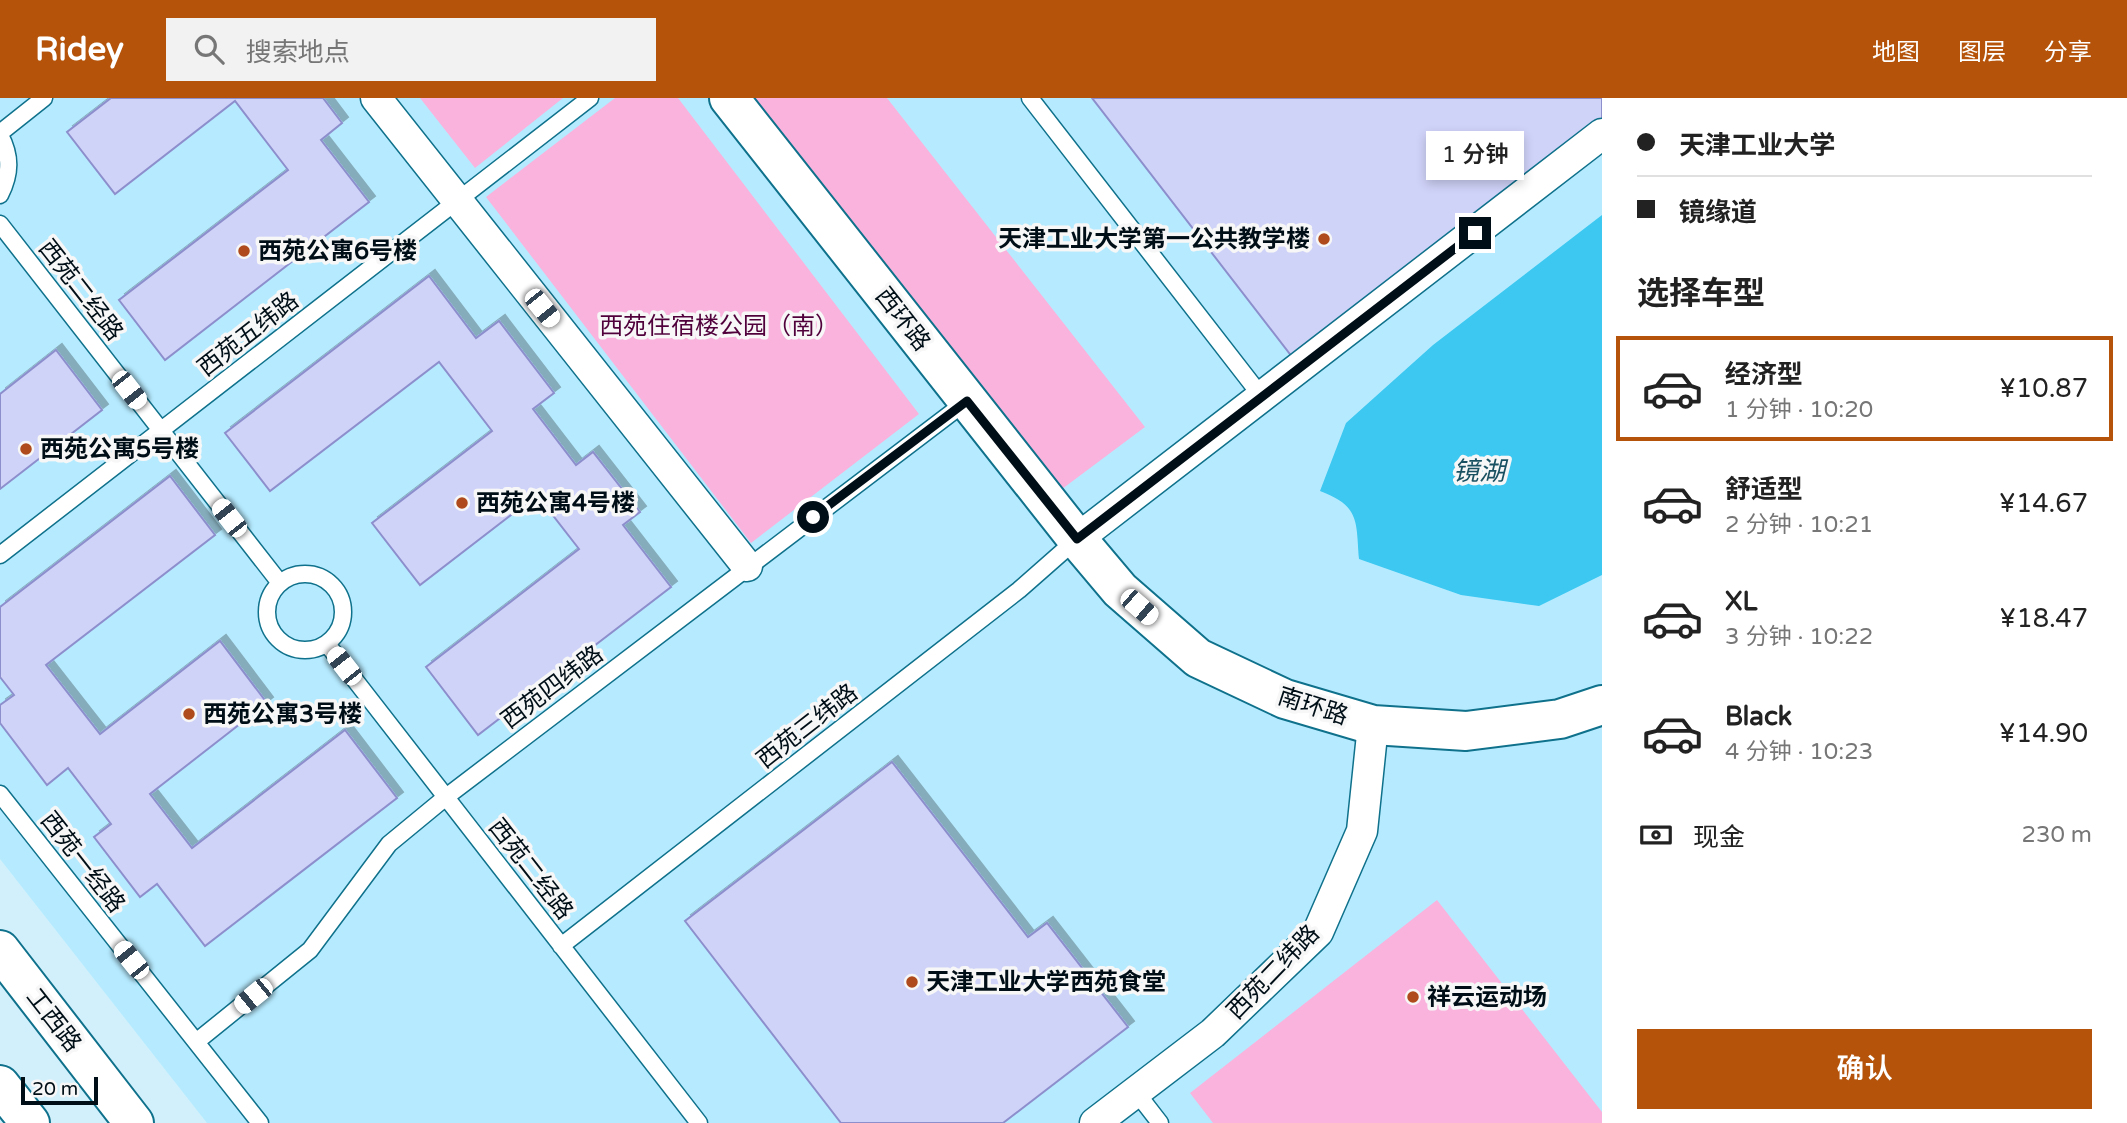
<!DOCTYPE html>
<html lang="zh">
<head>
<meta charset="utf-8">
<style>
  :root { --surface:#fff; --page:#f2f2f2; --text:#222; --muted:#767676; --line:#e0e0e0; --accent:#b45309 }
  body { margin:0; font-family:"Varela Round","Noto Sans SC",sans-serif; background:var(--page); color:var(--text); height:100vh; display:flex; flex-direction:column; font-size:26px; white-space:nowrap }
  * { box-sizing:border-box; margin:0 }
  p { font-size:23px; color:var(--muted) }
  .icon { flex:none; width:38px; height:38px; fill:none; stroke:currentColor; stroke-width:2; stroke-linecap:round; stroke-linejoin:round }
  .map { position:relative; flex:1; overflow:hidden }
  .sheet { display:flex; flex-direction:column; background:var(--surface); width:525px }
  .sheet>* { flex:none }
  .hud { display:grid; align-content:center; height:154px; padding:0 35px; background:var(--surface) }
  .scale { position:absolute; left:21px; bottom:18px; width:77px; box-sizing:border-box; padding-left:7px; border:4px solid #000f17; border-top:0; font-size:19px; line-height:24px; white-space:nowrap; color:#000f17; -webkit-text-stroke:5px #f7f7f7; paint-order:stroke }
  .end { position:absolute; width:32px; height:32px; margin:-16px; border:9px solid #000f17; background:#fff; box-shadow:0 0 0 4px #fff }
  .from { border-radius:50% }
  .bubble { position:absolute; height:49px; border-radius:0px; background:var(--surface); box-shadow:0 4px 10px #0003; font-size:23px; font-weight:600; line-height:49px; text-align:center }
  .car { position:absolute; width:21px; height:42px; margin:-21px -10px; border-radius:9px; box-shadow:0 0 5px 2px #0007; background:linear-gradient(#fff 24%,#345 0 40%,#fff 0 76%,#345 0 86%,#fff 0) }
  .hud b { display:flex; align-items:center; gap:24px; height:66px; font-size:26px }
  .hud b+b { border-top:2px solid var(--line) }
  .hud i { width:18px; height:18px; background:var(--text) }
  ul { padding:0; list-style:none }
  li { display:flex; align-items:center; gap:21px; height:105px; margin:0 14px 10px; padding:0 21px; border:4px solid transparent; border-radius:0px }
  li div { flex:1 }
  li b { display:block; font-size:26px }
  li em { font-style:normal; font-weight:600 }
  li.current { border-color:var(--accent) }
  li>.icon { width:63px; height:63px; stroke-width:1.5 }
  h2 { padding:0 35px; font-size:32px; line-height:84px }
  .pay { display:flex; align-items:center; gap:18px; height:77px; padding:0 35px; font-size:26px }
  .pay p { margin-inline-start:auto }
  .primary-button { display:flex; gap:14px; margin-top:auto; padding:14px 35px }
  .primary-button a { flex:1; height:80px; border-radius:0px; background:var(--accent); color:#fff; font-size:28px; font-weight:600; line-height:80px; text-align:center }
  header { display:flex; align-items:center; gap:42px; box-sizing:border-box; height:98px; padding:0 35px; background:var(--accent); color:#fff }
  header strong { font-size:33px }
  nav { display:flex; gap:38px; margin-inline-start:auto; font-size:24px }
  .search { width:490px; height:63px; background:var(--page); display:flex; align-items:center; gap:18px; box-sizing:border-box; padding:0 24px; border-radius:0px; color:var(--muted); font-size:26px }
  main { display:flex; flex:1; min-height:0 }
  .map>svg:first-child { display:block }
  .built { fill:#b6ebff }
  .green { fill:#f9b3dd }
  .water { fill:#3cc8f1 }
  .building { fill:#d0d3f8; stroke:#8d8fcd; stroke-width:2; filter:url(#shadow) }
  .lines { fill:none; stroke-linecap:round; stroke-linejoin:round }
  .service-casing { stroke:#0f718b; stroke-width:19 }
  .minor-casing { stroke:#0f718b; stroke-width:33 }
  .tertiary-casing { stroke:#0f718b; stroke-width:42 }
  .secondary-casing { stroke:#0f718b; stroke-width:42 }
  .service { stroke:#fff; stroke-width:16 }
  .minor { stroke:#fff; stroke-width:30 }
  .tertiary { stroke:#fff; stroke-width:38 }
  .secondary { stroke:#fff; stroke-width:38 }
  .route { stroke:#000f17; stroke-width:9 }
  .poi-dot { fill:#ae4a1b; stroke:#f7f7f7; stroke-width:2.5 }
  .labels { text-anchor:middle; stroke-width:7; stroke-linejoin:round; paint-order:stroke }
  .poi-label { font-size:24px; font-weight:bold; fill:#000f17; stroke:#f7f7f7; text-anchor:start }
  .street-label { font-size:24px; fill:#000f17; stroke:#f7f7f7 }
  .park-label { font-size:24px; fill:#50003b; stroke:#f7f7f7 }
  .water-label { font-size:26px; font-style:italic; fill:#195162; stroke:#f7f7f7 }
</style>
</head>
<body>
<header>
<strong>Ridey</strong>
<div class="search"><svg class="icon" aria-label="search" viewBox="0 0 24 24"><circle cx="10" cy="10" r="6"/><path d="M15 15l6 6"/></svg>搜索地点</div>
<nav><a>地图</a><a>图层</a><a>分享</a></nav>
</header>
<main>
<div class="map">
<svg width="1602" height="1025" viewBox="0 0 1602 1025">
  <defs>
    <filter id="shadow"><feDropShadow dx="6" dy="-6" stdDeviation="0" flood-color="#0004"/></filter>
  </defs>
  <rect width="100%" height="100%" fill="#d1f0fc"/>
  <!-- built -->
  <path class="built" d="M 0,0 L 1602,0 L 1602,1025 L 207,1025 L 0,761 Z"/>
  <!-- green -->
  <path class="green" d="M 420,0 L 563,0 L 475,70 Z
    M 615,0 L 678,0 L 919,316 L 751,445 L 486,99 Z
    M 750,0 L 887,0 L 1145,329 L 1054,397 Z
    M 1437,802 L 1602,1014 L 1602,1025 L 1213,1025 L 1190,995 Z"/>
  <!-- water -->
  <path class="water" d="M 1602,117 L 1602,477 L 1539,508 L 1461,497 L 1359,461 C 1356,423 1360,408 1320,393 L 1346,325 L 1433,247 Z"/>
  <!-- building -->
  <path class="building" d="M 111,0 L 323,0 L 342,25 L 321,42 L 369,104 L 165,262 L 119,202 L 288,72 L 235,3 L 115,96 L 67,34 Z
    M 1092,0 L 1602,0 L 1602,22 L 1293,260 Z
    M 429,178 L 476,240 L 499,223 L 554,295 L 533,311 L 576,367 L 593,354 L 640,414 L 623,427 L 671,489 L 478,637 L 426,569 L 579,451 L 537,397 L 420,487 L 372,425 L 492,333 L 439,264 L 270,393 L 225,335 Z
    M 56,252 L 102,312 L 0,391 L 0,296 Z
    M 170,378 L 215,437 L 46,567 L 100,636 L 220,543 L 267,605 L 150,696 L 192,750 L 345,632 L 397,700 L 205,848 L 157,786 L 140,799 L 94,739 L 111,726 L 68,670 L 47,687 L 0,625 L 0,607 L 14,597 L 0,579 L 0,509 Z
    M 892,664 L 1028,839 L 1047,825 L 1128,929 L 1003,1025 L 841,1025 L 685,823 Z"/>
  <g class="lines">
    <defs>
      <path id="service" d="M 1030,0 L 1262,299
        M 0,35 L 44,0
        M 0,37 C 11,58 11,75 0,97
        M 0,126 L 280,485
        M 0,457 L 590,0
        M267 514a38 38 0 1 1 76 0a38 38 0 1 1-76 0Z
        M 327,546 L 699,1025
        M 0,696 L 260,1025
        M 561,848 L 1019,492 L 1077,441
        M 196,944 L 310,852 L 389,746 L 446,699 L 967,303
        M 1136,994 L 1160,1025"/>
      <path id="minor" d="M 376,0 L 747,468
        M 1077,441 L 1602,36
        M 1095,1025 L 1213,935 L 1318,834 L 1362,733 L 1373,627"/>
      <path id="tertiary" d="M 729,0 L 1077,441 L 1120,492 L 1198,560 L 1285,601 L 1373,627 L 1466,633 L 1560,621 L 1602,607"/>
      <path id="secondary" d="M 0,852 L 134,1025
        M 0,987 L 30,1025"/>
    </defs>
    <!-- service casing -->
    <use href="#service" class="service-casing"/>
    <!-- minor casing -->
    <use href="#minor" class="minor-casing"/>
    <!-- tertiary casing -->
    <use href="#tertiary" class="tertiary-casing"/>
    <!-- secondary casing -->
    <use href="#secondary" class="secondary-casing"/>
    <!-- service -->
    <use href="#service" class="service"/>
    <!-- minor -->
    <use href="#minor" class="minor"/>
    <!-- tertiary -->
    <use href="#tertiary" class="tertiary"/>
    <!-- secondary -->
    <use href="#secondary" class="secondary"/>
  </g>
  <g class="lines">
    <!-- route -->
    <path class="route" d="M 813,419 L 967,303 L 1077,441 L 1475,135"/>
  </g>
  <!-- markers -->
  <g class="poi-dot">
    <circle cx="1324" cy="141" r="7"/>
    <circle cx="244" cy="153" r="7"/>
    <circle cx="26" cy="351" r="7"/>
    <circle cx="462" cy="405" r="7"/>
    <circle cx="189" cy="616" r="7"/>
    <circle cx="912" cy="884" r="7"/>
    <circle cx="1413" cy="899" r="7"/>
  </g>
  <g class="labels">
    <!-- poi labels -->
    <g class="poi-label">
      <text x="1310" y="149" text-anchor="end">天津工业大学第一公共教学楼</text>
      <text x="258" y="161">西苑公寓6号楼</text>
      <text x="40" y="359">西苑公寓5号楼</text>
      <text x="476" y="413">西苑公寓4号楼</text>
      <text x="203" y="624">西苑公寓3号楼</text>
      <text x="926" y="892">天津工业大学西苑食堂</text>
      <text x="1427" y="907">祥云运动场</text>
    </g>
    <!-- street labels -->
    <g class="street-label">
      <text transform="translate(81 192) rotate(52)" y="8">西苑二经路</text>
      <text transform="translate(903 221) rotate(52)" y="8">西环路</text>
      <text transform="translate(248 236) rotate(-38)" y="8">西苑五纬路</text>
      <text transform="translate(552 589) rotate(-37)" y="8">西苑四纬路</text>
      <text transform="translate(1313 608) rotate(18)" y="8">南环路</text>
      <text transform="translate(807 628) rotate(-38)" y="8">西苑三纬路</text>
      <text transform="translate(83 764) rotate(52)" y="8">西苑一经路</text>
      <text transform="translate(531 771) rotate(52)" y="8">西苑二经路</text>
      <text transform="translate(1273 874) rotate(-46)" y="8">西苑二纬路</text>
      <text transform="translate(54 922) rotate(52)" y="8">工西路</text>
    </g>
    <!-- park labels -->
    <g class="park-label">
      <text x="719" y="236">西苑住宿楼公园（南）</text>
    </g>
    <!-- water labels -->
    <g class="water-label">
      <text x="1479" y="382">镜湖</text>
    </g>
  </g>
</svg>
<div class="scale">20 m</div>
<i class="end from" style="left:813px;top:419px"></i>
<i class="end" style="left:1475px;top:135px"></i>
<div class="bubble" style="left:1426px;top:33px;width:98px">1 分钟</div>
<i class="car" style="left:542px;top:210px;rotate:141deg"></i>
<i class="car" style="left:129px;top:292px;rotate:142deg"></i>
<i class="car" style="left:229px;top:420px;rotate:322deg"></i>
<i class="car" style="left:1139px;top:509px;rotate:131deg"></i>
<i class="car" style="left:344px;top:568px;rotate:322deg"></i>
<i class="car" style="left:131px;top:862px;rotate:321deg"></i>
<i class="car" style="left:253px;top:898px;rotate:231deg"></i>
</div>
<section class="sheet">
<div class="hud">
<b><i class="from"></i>天津工业大学</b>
<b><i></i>镜缘道</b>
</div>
<h2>选择车型</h2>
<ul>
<li class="current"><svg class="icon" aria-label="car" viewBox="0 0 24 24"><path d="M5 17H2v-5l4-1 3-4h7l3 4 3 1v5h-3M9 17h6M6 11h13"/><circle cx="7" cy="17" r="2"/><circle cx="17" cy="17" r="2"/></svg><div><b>经济型</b><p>1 分钟 · 10:20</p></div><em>¥10.87</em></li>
<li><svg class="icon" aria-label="car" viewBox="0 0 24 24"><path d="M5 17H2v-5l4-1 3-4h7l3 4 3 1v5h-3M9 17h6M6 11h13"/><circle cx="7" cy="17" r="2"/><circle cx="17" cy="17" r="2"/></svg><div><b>舒适型</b><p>2 分钟 · 10:21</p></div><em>¥14.67</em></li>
<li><svg class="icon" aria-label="car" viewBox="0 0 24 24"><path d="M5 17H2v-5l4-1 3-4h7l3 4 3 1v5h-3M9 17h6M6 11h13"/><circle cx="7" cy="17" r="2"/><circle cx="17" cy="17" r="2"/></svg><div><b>XL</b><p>3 分钟 · 10:22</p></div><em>¥18.47</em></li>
<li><svg class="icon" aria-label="car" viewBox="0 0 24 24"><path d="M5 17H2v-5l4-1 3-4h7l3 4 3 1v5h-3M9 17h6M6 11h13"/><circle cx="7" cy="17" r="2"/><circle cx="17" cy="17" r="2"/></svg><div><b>Black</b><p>4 分钟 · 10:23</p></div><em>¥14.90</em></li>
</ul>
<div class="pay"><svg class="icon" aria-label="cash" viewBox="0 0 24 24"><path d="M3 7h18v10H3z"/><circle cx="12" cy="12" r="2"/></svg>现金<p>230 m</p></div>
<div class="primary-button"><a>确认</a></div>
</section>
</main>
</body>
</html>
